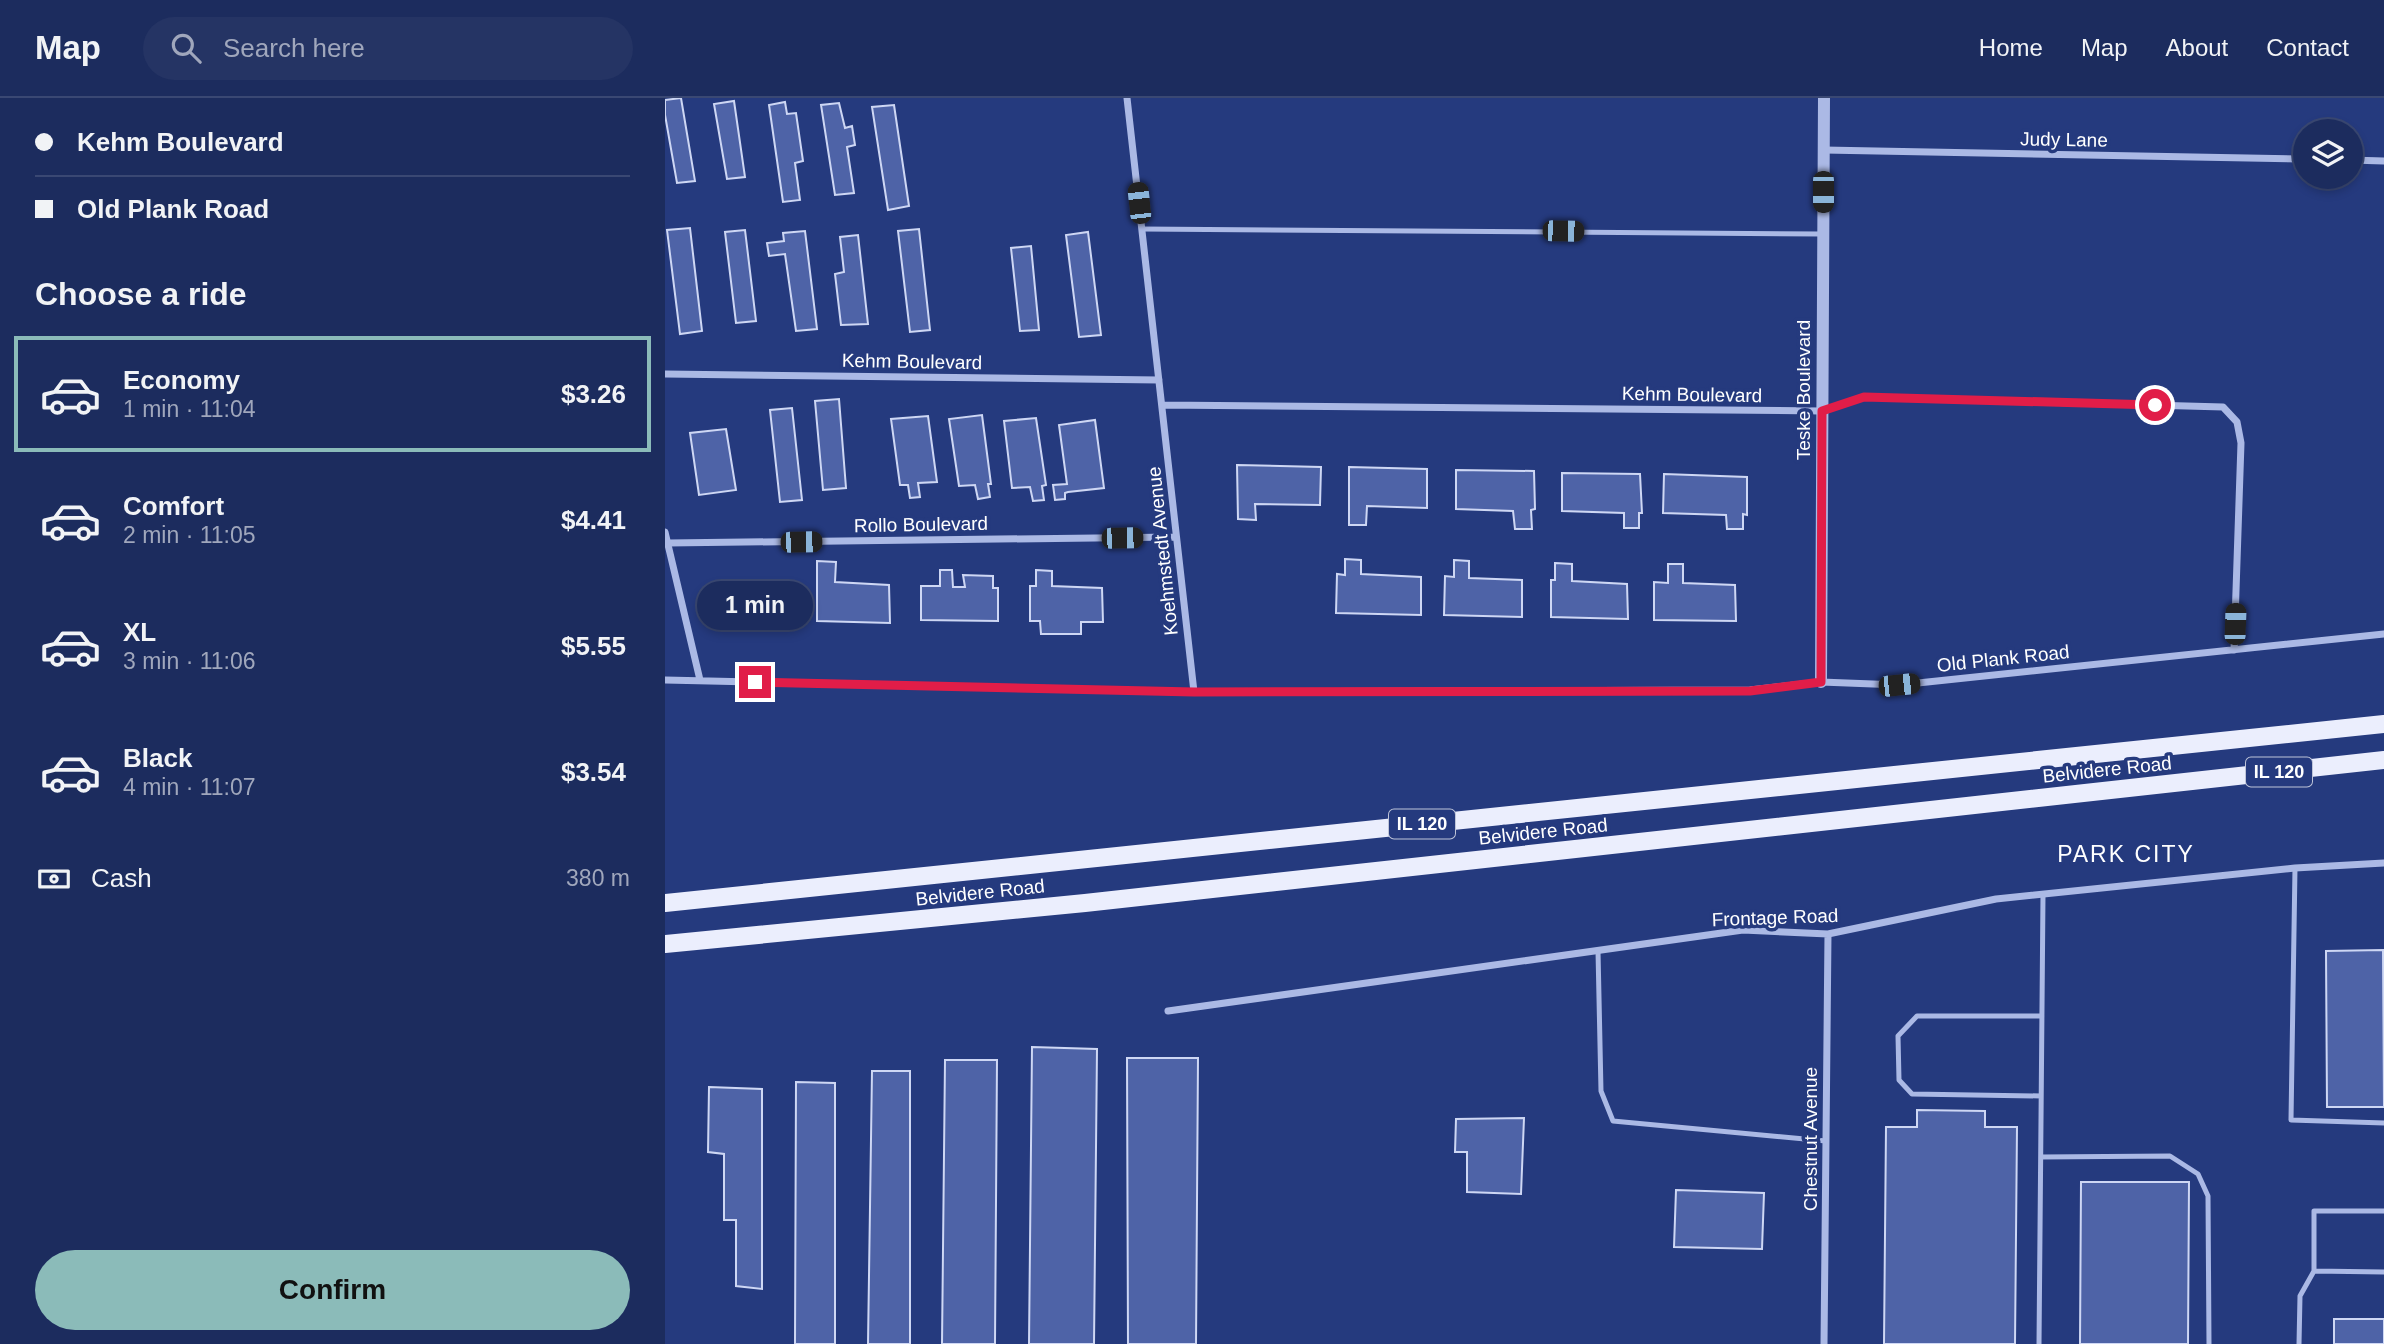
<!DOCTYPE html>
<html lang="en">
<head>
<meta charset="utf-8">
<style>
  :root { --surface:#1c2c5e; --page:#253464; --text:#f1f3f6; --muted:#a0a7bc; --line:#3a4873; --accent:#8bbbb9 }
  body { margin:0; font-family:Helvetica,sans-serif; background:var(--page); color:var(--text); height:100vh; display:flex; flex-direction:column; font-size:26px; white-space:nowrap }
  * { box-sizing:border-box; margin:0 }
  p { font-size:23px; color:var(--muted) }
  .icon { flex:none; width:38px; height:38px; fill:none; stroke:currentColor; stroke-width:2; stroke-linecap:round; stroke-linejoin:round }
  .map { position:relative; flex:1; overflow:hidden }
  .side { display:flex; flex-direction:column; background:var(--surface); width:665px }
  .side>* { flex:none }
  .guide { display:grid; align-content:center; height:154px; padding:0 35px; background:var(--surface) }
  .buttons { position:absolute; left:1628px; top:21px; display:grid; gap:14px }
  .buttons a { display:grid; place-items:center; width:70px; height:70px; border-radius:50%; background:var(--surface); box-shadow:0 4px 10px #0003,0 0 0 2px var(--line); font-size:35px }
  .end { position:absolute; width:32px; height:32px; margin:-16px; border:9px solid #e11d48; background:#fff; box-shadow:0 0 0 4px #fff }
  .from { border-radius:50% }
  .bubble { position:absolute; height:49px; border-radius:24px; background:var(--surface); box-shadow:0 4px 10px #0003,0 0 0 2px var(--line); font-size:23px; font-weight:700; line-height:49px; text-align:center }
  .car { position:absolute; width:21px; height:42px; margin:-21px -10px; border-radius:9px; box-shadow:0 0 5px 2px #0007; background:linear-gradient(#222 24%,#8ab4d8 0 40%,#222 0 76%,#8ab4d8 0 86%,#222 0) }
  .guide b { display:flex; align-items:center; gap:24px; height:66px; font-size:26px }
  .guide b+b { border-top:2px solid var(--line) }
  .guide i { width:18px; height:18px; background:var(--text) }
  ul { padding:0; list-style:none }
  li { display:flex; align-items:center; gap:21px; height:116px; margin:0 14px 10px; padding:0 21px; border:4px solid transparent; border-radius:0px }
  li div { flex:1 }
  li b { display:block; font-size:26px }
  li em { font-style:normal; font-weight:700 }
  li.on { border-color:var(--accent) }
  li>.icon { width:63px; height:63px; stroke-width:1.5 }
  h2 { padding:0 35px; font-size:32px; line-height:84px }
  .pay { display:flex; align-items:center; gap:18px; height:77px; padding:0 35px; font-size:26px }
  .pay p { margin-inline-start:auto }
  .action { display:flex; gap:14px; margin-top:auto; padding:14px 35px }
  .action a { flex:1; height:80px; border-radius:42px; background:var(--accent); color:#111; font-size:28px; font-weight:700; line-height:80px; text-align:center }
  header { display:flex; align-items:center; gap:42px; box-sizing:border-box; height:98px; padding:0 35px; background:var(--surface); border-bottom:2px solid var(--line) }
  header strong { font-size:33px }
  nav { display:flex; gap:38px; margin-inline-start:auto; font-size:24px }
  .search { width:490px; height:63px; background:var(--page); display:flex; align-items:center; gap:18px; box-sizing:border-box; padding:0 24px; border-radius:38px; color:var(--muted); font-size:26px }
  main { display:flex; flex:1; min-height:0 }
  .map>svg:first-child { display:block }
  .building { fill:#4e63a7; stroke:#ced7f4; stroke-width:2 }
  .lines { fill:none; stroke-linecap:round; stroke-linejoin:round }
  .service { stroke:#abb9e5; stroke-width:5 }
  .minor { stroke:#abb9e5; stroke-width:7 }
  .tertiary { stroke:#abb9e5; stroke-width:12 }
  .primary { stroke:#ebeefd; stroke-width:18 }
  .route { stroke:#e11d48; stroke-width:9 }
  .labels { text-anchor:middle; stroke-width:7; stroke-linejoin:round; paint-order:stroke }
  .shield { fill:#253a7e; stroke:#bec4d8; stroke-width:2 }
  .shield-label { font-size:18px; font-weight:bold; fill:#fff }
  .street-label { font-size:19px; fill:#fff; stroke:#253a7e }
  .quarter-label { font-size:23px; letter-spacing:2px; fill:#fff; stroke:#253a7e }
</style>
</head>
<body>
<header>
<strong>Map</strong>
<div class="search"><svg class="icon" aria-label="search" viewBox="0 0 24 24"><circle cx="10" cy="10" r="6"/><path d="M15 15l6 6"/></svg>Search here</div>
<nav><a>Home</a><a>Map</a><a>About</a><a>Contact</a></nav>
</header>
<main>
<section class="side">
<div class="guide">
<b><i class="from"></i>Kehm Boulevard</b>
<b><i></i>Old Plank Road</b>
</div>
<h2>Choose a ride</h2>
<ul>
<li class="on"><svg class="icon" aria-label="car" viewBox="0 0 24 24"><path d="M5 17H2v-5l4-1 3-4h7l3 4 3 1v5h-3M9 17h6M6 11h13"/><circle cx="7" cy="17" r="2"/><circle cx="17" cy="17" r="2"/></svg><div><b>Economy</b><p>1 min · 11:04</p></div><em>$3.26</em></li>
<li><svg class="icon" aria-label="car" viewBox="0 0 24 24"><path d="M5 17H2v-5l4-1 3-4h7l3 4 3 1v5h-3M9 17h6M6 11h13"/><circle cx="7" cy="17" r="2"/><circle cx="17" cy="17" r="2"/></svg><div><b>Comfort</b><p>2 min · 11:05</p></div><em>$4.41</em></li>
<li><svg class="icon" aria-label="car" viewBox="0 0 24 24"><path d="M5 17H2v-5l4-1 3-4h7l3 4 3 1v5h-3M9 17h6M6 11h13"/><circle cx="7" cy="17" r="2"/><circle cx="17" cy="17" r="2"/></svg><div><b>XL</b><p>3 min · 11:06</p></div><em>$5.55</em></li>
<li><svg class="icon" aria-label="car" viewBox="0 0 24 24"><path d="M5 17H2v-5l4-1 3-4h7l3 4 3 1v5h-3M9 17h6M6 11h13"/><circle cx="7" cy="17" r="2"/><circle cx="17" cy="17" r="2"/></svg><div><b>Black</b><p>4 min · 11:07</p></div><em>$3.54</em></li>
</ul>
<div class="pay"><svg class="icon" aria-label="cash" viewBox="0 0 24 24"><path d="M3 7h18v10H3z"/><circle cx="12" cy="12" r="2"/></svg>Cash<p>380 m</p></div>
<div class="action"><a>Confirm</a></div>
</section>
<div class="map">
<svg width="1719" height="1246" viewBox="0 0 1719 1246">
  <rect width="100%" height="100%" fill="#253a7e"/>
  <!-- building -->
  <path class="building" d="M 16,0 L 30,83 L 12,85 L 0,17 L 0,2 Z
    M 69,3 L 80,79 L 62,81 L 49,6 Z
    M 120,4 L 122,16 L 131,15 L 138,63 L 130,65 L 135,102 L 118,104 L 104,7 Z
    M 174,5 L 180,30 L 187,28 L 190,47 L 182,49 L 189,95 L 170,97 L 156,7 Z
    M 229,7 L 244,108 L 223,112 L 207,9 Z
    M 25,130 L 37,233 L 15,236 L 2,132 Z
    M 254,131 L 265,232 L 245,234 L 233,133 Z
    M 80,132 L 91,223 L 71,225 L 60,134 Z
    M 140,133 L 152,231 L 131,233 L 120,156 L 104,158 L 102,145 L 119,143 L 118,135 Z
    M 423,134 L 436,237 L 414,239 L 401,137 Z
    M 193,137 L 203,226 L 176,227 L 170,176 L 179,174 L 175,139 Z
    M 366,148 L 374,232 L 355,233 L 346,150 Z
    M 174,301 L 181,390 L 158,392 L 150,303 Z
    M 127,310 L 137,402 L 115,404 L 105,312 Z
    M 317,317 L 326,386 L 323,386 L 325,399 L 313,401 L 310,387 L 294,388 L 284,321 Z
    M 263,318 L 272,384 L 253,385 L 255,399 L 245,400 L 243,387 L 235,387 L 226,321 Z
    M 371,320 L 381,387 L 377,388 L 379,402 L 368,403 L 365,389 L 347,390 L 339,323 Z
    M 430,322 L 439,390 L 403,394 L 400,395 L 400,401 L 390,402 L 388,387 L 402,386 L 394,327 Z
    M 61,331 L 71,392 L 34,397 L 25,335 Z
    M 572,367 L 656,369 L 655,407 L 590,406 L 591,422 L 573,421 Z
    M 684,369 L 762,371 L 762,410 L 702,408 L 701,427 L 684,427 Z
    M 791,372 L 869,373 L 870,411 L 866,412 L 867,431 L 850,431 L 848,413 L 791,411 Z
    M 897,375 L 975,376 L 977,415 L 974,415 L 974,430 L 959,430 L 959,415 L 897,413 Z
    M 999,376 L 1082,379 L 1082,417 L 1078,416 L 1078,431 L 1062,431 L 1061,417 L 998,415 Z
    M 680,461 L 696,462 L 696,476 L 756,479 L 756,517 L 671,515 L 672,476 L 680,477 Z
    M 789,462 L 804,463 L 804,480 L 857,482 L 857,519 L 779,517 L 780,478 L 789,479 Z
    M 152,463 L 171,464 L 170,484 L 224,487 L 225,525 L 152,523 Z
    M 890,465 L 907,466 L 907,483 L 962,486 L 963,521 L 886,519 L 886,482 L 890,482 Z
    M 1003,466 L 1018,466 L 1018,485 L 1070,487 L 1071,523 L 989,522 L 989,484 L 1003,485 Z
    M 275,472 L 287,472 L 288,489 L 300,489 L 298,477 L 328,478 L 328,490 L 333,490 L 333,523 L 256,522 L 256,488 L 275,488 Z
    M 371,472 L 387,473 L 387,488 L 437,490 L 438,524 L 416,524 L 416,536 L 376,536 L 375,523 L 365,523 L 365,488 L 371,488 Z
    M 1718,852 L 1719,1009 L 1662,1009 L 1661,853 Z
    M 367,949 L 432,951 L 429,1246 L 364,1246 Z
    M 462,960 L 533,960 L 531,1246 L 463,1246 Z
    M 280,962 L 332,962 L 330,1246 L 277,1246 Z
    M 207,973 L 245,973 L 245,1246 L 203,1246 Z
    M 131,984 L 170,985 L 170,1246 L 130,1246 Z
    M 44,989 L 97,991 L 97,1191 L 71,1188 L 71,1122 L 59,1122 L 59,1056 L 43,1054 Z
    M 1252,1012 L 1320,1013 L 1320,1029 L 1352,1029 L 1350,1246 L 1219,1246 L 1221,1029 L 1252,1029 Z
    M 859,1020 L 856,1096 L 802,1094 L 802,1054 L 790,1054 L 791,1021 Z
    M 1416,1084 L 1524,1084 L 1523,1246 L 1415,1246 Z
    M 1011,1092 L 1099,1095 L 1097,1151 L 1009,1149 Z
    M 1669,1221 L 1719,1221 L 1719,1246 L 1669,1246 Z"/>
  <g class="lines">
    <!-- service -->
    <path class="service" d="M 477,131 L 1156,136
      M 1630,770 L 1626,1022 L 1719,1025
      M 933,853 L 936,993 L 948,1023 L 1161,1043
      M 1376,998 L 1247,996 L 1234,982 L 1233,938 L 1252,918 L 1377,918
      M 1376,1059 L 1505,1058 L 1533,1076 L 1543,1098 L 1544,1246
      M 1719,1113 L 1649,1113 L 1649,1173 L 1719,1174
      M 1374,1246 L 1378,797
      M 1634,1246 L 1635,1198 L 1649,1173"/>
    <!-- minor -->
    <path class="minor" d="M 462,0 L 529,594
      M 1159,52 L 1640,61
      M 1685,62 L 1719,63
      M 0,276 L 494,282
      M 497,307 L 1157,313 L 1199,299 L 1558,309 L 1572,324 L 1576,345 L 1569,552
      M 0,434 L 35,582
      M 3,445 L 510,439
      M 0,582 L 529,594 L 1085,592 L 1156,584 L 1234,587 L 1719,536
      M 503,913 L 1078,832 L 1163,836 L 1331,801 L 1630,770 L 1719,765
      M 1159,1246 L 1163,836"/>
    <!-- tertiary -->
    <path class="tertiary" d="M 1156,584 L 1159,0"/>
    <!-- primary -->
    <path class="primary" d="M 0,805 L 1719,626
      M 0,846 L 420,805 L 1719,662"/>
  </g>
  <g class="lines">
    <!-- route -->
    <path class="route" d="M 90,584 L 529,594 L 1085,593 L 1156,584 L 1157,313 L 1199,299 L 1490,307"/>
  </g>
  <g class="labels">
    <!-- shield labels -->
    <g class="shield">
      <rect x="1581" y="659.5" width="66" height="29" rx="5"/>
      <rect x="724" y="711.5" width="66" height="29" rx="5"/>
    </g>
    <g class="shield-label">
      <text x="1614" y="680">IL 120</text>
      <text x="757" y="732">IL 120</text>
    </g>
    <!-- street labels -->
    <g class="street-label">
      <text transform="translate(1399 41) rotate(1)" y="7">Judy Lane</text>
      <text transform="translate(247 263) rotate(1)" y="7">Kehm Boulevard</text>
      <text transform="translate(1138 292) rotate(-90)" y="7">Teske Boulevard</text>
      <text transform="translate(1027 296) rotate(1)" y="7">Kehm Boulevard</text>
      <text transform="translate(256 426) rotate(-1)" y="7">Rollo Boulevard</text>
      <text transform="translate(497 453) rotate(-96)" y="7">Koehmstedt Avenue</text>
      <text transform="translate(1338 560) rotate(-6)" y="7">Old Plank Road</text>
      <text transform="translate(1442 671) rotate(-6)" y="7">Belvidere Road</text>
      <text transform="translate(878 733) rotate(-6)" y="7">Belvidere Road</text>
      <text transform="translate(315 794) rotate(-6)" y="7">Belvidere Road</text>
      <text transform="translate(1110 819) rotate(-2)" y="7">Frontage Road</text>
      <text transform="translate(1145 1041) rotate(-90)" y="7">Chestnut Avenue</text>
    </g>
    <!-- quarter labels -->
    <g class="quarter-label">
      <text x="1461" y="764">PARK CITY</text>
    </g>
  </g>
</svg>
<div class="buttons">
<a><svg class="icon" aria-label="layers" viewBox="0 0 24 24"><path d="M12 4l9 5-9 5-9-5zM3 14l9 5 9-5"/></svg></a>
</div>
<i class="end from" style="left:1490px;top:307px"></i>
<i class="end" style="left:90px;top:584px"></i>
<div class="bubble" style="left:32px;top:483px;width:116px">1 min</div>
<i class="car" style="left:1158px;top:94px;rotate:180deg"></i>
<i class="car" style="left:474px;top:105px;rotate:354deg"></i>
<i class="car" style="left:898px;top:133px;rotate:91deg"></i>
<i class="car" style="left:457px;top:440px;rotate:89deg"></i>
<i class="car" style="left:136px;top:444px;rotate:89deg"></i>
<i class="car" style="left:1570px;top:526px;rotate:2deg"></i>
<i class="car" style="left:1234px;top:587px;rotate:84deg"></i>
</div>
</main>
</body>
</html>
